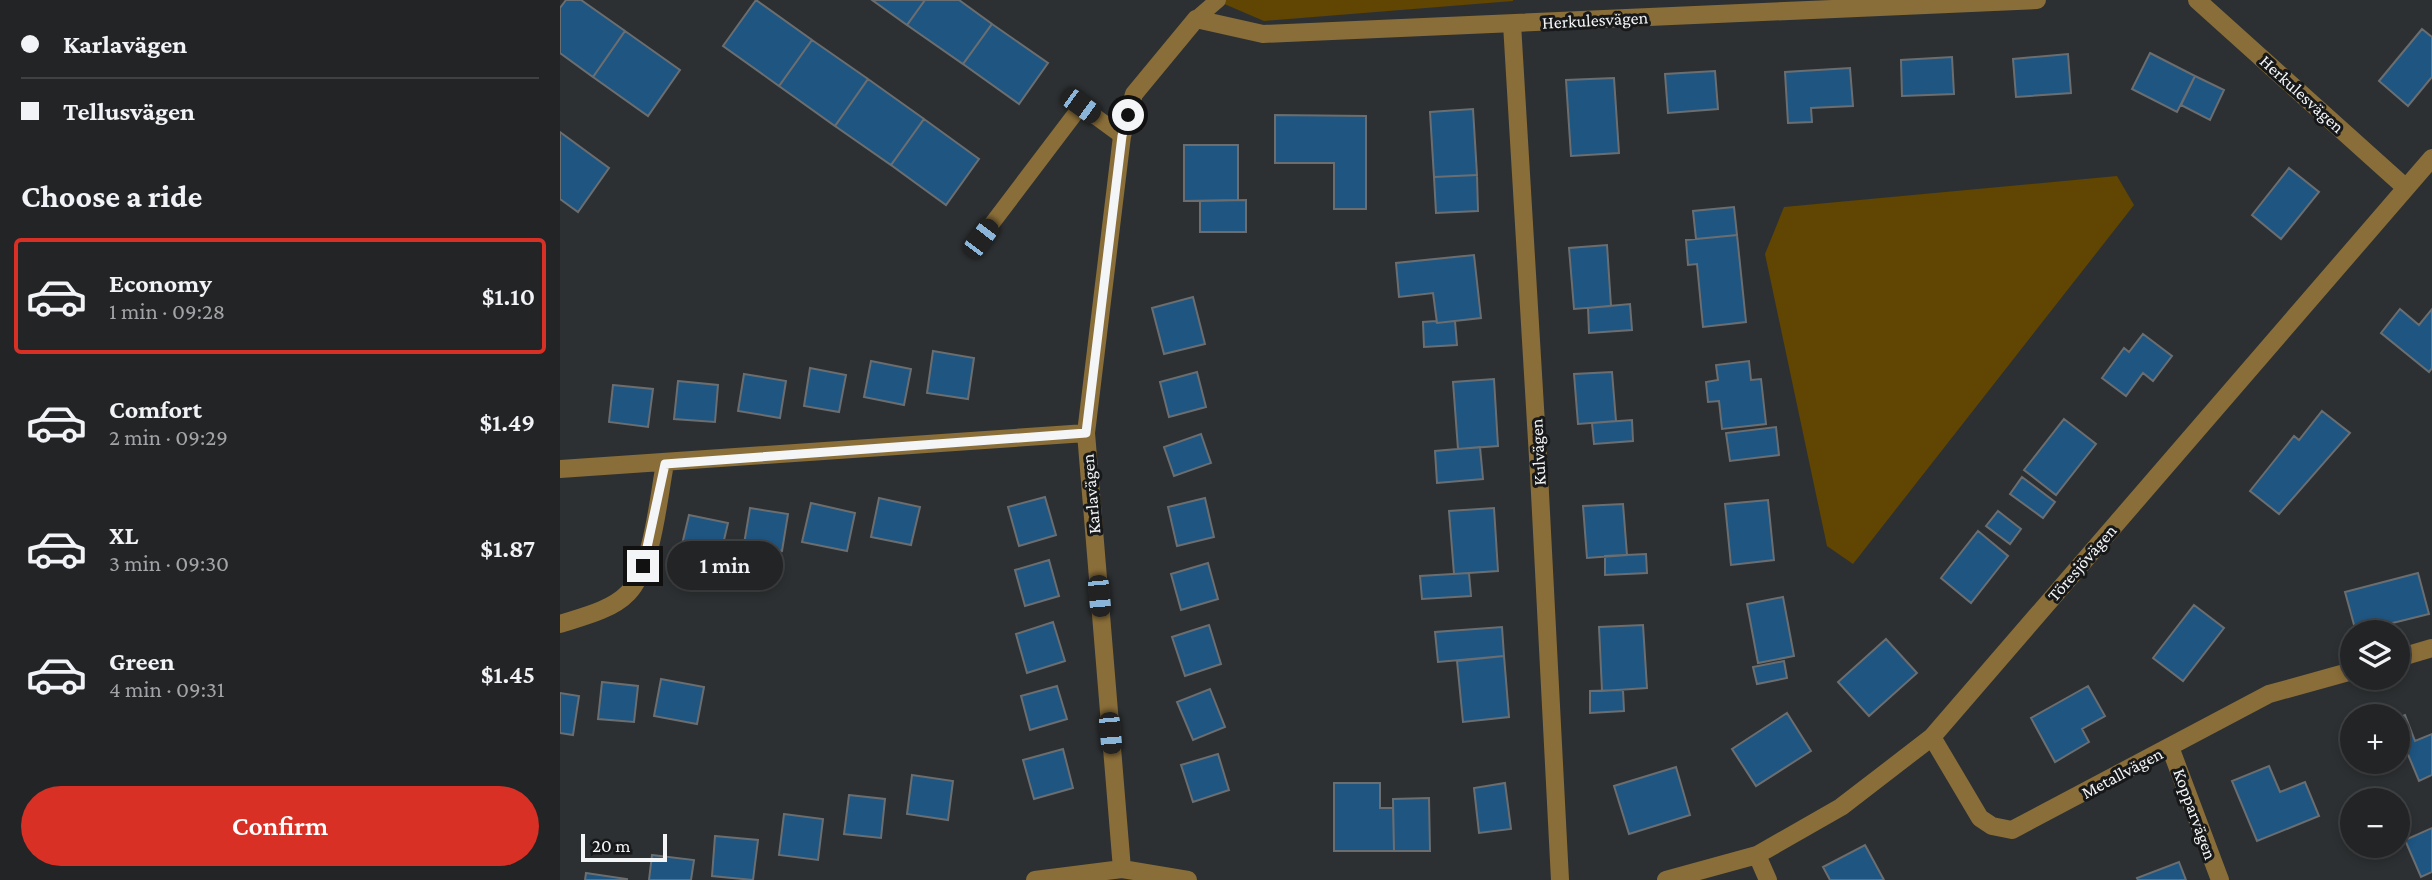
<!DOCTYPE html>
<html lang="en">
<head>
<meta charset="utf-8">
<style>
  :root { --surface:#222426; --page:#2e3032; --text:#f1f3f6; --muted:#a2a4a7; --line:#3f4143; --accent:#d93025 }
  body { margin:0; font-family:"Crimson Pro",serif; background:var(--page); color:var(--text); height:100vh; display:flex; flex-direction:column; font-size:26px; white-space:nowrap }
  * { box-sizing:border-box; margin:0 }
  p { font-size:23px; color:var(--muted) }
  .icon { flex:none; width:38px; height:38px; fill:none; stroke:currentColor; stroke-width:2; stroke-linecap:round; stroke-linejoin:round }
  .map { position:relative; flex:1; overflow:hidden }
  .panel { display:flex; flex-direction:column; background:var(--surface); width:560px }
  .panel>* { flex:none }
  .top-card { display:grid; align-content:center; height:154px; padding:0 21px; background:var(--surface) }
  .fabs { position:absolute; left:1780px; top:620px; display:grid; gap:14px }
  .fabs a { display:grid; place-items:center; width:70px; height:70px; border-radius:50%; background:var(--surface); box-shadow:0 4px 10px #0003,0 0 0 2px var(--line); font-size:35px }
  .scale { position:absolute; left:21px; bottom:18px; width:86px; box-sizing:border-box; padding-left:7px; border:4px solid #f3f5f6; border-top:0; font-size:19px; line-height:24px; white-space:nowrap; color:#f3f5f6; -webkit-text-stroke:5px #171819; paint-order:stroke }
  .end { position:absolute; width:32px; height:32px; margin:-16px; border:9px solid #f3f5f6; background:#111; box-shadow:0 0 0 4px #111 }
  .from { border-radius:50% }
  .bubble { position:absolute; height:49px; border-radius:24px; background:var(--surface); box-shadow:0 4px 10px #0003,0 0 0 2px var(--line); font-size:23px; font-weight:600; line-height:49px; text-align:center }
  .car { position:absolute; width:21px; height:42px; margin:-21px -10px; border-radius:9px; box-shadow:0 0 5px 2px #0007; background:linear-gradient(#222 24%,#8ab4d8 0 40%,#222 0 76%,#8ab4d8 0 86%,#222 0) }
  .top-card b { display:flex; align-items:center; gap:24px; height:66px; font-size:26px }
  .top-card b+b { border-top:2px solid var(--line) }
  .top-card i { width:18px; height:18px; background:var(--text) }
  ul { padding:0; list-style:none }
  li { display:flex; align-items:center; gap:21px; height:116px; margin:0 14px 10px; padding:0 7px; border:4px solid transparent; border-radius:7px }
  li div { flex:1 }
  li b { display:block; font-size:26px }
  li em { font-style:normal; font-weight:600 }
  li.on { border-color:var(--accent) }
  li>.icon { width:63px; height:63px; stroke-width:1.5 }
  h2 { padding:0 21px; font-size:32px; line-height:84px }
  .button { display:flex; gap:14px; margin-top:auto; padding:14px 21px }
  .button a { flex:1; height:80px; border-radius:42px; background:var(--accent); color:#fff; font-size:28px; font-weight:600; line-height:80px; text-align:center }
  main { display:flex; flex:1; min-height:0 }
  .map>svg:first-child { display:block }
  .green { fill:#614502 }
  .building { fill:#1e5581; stroke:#6b6e70; stroke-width:2 }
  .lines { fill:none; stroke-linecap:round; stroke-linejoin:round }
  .service { stroke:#8a6e39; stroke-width:16 }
  .minor { stroke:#8a6e39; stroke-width:18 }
  .route { stroke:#f3f5f6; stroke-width:9 }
  .labels { text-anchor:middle; stroke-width:6; stroke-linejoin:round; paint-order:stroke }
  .street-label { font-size:18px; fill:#f3f5f6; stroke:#171819 }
</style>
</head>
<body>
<main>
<section class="panel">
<div class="top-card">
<b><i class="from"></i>Karlavägen</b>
<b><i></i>Tellusvägen</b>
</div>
<h2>Choose a ride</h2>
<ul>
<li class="on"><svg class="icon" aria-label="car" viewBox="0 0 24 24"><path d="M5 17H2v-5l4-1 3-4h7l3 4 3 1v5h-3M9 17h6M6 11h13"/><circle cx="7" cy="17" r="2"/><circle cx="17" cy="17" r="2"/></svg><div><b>Economy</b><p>1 min · 09:28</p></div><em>$1.10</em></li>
<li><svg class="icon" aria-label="car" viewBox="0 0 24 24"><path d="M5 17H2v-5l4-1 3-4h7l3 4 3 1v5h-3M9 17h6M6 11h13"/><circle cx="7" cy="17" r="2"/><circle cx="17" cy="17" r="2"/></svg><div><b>Comfort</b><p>2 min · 09:29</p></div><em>$1.49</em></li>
<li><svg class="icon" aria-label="car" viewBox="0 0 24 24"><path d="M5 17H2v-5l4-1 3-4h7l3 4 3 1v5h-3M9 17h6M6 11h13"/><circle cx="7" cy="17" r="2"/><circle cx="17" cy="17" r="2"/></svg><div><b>XL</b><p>3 min · 09:30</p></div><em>$1.87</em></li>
<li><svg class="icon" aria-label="car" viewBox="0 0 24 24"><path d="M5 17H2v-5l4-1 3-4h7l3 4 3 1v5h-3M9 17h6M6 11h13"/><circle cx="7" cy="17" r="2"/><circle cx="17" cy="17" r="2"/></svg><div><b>Green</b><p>4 min · 09:31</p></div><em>$1.45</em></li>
</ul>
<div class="button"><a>Confirm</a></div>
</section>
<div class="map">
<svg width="1872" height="880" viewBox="0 0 1872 880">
  <rect width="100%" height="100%" fill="#2d3032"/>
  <!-- green -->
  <path class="green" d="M 655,0 L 953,0 L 953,1 L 704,21 Z
    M 1557,176 L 1574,205 L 1293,564 L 1267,546 L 1205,254 L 1224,207 Z"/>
  <!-- building -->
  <path class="building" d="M 6,0 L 21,0 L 65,31 L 33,77 L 0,53 L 0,8 Z
    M 196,0 L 252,40 L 219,86 L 163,46 Z
    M 312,0 L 365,0 L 347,25 Z
    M 365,0 L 399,0 L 432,24 L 403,64 L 347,25 Z
    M 432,24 L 488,63 L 459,104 L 403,64 Z
    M 1862,29 L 1872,37 L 1872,77 L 1848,106 L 1819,81 Z
    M 65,31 L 120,70 L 88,116 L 33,77 Z
    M 252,40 L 308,79 L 275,126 L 219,86 Z
    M 1590,53 L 1635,76 L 1617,112 L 1572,89 Z
    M 1508,54 L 1511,93 L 1456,97 L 1453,59 Z
    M 1392,57 L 1394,94 L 1342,96 L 1341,60 Z
    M 1290,68 L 1293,106 L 1251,108 L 1252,122 L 1228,123 L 1225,72 Z
    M 1155,71 L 1158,109 L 1108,113 L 1105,74 Z
    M 1635,76 L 1664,90 L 1650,120 L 1621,105 Z
    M 1054,78 L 1059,153 L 1011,156 L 1006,80 Z
    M 308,79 L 364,119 L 331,165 L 275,126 Z
    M 913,109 L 917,175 L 874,177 L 870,112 Z
    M 715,115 L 806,116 L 806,209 L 774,209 L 774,163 L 715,163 Z
    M 364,119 L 419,159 L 386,205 L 331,165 Z
    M 0,132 L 49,168 L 18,212 L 0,199 Z
    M 624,145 L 678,145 L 678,200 L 624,201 Z
    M 1729,168 L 1759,192 L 1721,239 L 1692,215 Z
    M 917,175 L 918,211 L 876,213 L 874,177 Z
    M 686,200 L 686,232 L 640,232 L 640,201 Z
    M 1174,207 L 1177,235 L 1136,239 L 1133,211 Z
    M 1177,235 L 1186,322 L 1143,327 L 1137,264 L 1128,265 L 1126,240 Z
    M 1047,245 L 1051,306 L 1014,309 L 1009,248 Z
    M 914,255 L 921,318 L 877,323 L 873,293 L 839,297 L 836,263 Z
    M 633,297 L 645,344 L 604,354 L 592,308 Z
    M 1070,304 L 1072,330 L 1029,333 L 1028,308 Z
    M 1840,309 L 1859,325 L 1872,309 L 1872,368 L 1869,372 L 1821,333 Z
    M 876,321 L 877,323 L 895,321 L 897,345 L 864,347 L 863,322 Z
    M 1583,334 L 1612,356 L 1593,381 L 1583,373 L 1566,396 L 1542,378 L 1564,348 L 1569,352 Z
    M 373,351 L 414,358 L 408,399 L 367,393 Z
    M 311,361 L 351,369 L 344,405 L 304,397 Z
    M 1189,361 L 1191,380 L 1201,379 L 1206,424 L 1162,429 L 1159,401 L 1148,402 L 1146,382 L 1158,380 L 1156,365 Z
    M 250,368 L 286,375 L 279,412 L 244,406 Z
    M 637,372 L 646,407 L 609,417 L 600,382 Z
    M 1052,372 L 1056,421 L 1018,424 L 1014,374 Z
    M 184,374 L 226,381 L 220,418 L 178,411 Z
    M 934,379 L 938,446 L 898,449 L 893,382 Z
    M 118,381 L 158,385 L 155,422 L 114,419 Z
    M 53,385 L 93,389 L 88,427 L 49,422 Z
    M 1762,411 L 1790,433 L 1719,514 L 1690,491 L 1734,436 L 1739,440 Z
    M 1504,419 L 1536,444 L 1496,495 L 1464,470 Z
    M 1072,420 L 1073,441 L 1034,444 L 1032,423 Z
    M 1216,427 L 1219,455 L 1170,461 L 1166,433 Z
    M 641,434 L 651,463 L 614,476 L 604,447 Z
    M 920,447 L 923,479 L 877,483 L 875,451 Z
    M 1462,477 L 1495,502 L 1483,518 L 1450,494 Z
    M 485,497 L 496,535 L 459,546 L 448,507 Z
    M 319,498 L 360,507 L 351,545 L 311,537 Z
    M 645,498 L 654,537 L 617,546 L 608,507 Z
    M 1208,500 L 1214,560 L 1171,565 L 1165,504 Z
    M 251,503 L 295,513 L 287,551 L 242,542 Z
    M 1063,504 L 1067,555 L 1027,558 L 1023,506 Z
    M 190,508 L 228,514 L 222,551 L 184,544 Z
    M 934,508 L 938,571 L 894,574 L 889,511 Z
    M 1438,511 L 1461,529 L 1450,544 L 1426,526 Z
    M 129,515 L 168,523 L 159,561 L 120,553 Z
    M 1418,531 L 1448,556 L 1411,603 L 1381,578 Z
    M 1086,554 L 1087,573 L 1045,575 L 1045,556 Z
    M 489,560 L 499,596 L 465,606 L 455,570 Z
    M 648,563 L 658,599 L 621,610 L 611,574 Z
    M 909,573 L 911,596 L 862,599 L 860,576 Z
    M 1858,573 L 1869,614 L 1796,632 L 1785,592 Z
    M 1223,597 L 1234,656 L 1198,663 L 1187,604 Z
    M 1634,605 L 1664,628 L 1623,681 L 1593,658 Z
    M 493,622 L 505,661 L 467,673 L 456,634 Z
    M 649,625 L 661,664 L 625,676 L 612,637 Z
    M 1083,625 L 1087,688 L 1042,691 L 1039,627 Z
    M 942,627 L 944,656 L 878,662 L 875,632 Z
    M 1326,639 L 1357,673 L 1309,716 L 1278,682 Z
    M 944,656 L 949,717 L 903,722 L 897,661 Z
    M 1224,661 L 1227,678 L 1197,684 L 1193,667 Z
    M 101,679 L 144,687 L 137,724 L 94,716 Z
    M 42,682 L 78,686 L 74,722 L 38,719 Z
    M 497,686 L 507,719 L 470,730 L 461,696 Z
    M 1528,686 L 1545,716 L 1522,729 L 1529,742 L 1495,762 L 1471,718 Z
    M 650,689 L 665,727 L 633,740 L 617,702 Z
    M 1063,690 L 1064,711 L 1030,713 L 1030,691 Z
    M 0,693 L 19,696 L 13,735 L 0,733 Z
    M 1227,713 L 1251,751 L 1196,786 L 1172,749 Z
    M 1845,715 L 1855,741 L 1872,734 L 1872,775 L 1859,781 L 1847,752 L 1838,756 L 1838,718 Z
    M 503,749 L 513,788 L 474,799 L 463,760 Z
    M 658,754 L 669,790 L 633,802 L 621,765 Z
    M 1709,766 L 1720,792 L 1745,782 L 1759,816 L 1697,841 L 1672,781 Z
    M 1116,767 L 1130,815 L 1069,834 L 1054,786 Z
    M 352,775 L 393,781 L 388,820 L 347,814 Z
    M 774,783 L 820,783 L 820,808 L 833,808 L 834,851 L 774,851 Z
    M 945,783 L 951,829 L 919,833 L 914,788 Z
    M 289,795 L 325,799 L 321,838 L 284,834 Z
    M 869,798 L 870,851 L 834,851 L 833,799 Z
    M 224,814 L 263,819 L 258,860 L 219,855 Z
    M 1872,828 L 1872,872 L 1861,877 L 1845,840 Z
    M 155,836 L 198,840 L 193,880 L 152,876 Z
    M 1305,845 L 1324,880 L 1270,880 L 1263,867 Z
    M 92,855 L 134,860 L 131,880 L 89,880 Z
    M 1619,862 L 1626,880 L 1578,880 L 1577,878 Z
    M 26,873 L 67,879 L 67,880 L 25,880 Z"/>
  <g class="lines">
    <!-- service -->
    <path class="service" d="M 636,19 L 658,0
      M 421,238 L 521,106 L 562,136"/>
    <!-- minor -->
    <path class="minor" d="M 1637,0 L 1846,188
      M 952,24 L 979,474 L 1000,880
      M 0,469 L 526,433
      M 0,624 C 22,617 52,610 68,593 C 93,567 98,499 105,464
      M 1838,658 L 1872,648
      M 1372,737 L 1420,818 L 1432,826 L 1452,830 L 1709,694 L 1792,671
      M 1610,747 L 1660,880
      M 1197,855 L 1208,880
      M 562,869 L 526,433 L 562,136 L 574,94 L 636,19 L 703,34 L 1477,0
      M 475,880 L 562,869 L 628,880
      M 1106,880 L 1197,855 L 1281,807 L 1372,737 L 1872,158"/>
  </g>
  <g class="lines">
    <!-- route -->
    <path class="route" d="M 83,566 L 105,464 L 526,433 L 562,136 L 568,115"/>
  </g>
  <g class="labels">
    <!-- street labels -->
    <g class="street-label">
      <text transform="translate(1035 20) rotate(-3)" y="6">Herkulesvägen</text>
      <text transform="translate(1742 94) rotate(42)" y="6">Herkulesvägen</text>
      <text transform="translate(978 452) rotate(-93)" y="6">Kulvägen</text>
      <text transform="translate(531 494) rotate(-95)" y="6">Karlavägen</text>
      <text transform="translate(1522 563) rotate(-49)" y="6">Töresjövägen</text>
      <text transform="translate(1562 773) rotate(-28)" y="6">Metallvägen</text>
      <text transform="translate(1635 814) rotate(70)" y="6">Kopparvägen</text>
    </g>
  </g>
</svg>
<div class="fabs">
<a><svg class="icon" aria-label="layers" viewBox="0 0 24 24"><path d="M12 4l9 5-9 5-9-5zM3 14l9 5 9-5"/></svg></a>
<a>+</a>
<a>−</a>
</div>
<div class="scale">20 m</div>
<i class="end from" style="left:568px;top:115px"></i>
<i class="end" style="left:83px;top:566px"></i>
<div class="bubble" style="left:107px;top:541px;width:116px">1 min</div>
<i class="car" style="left:521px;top:106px;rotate:126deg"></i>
<i class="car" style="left:421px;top:238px;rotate:37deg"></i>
<i class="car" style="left:539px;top:596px;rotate:175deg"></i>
<i class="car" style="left:550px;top:733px;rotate:175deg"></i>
</div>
</main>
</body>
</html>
